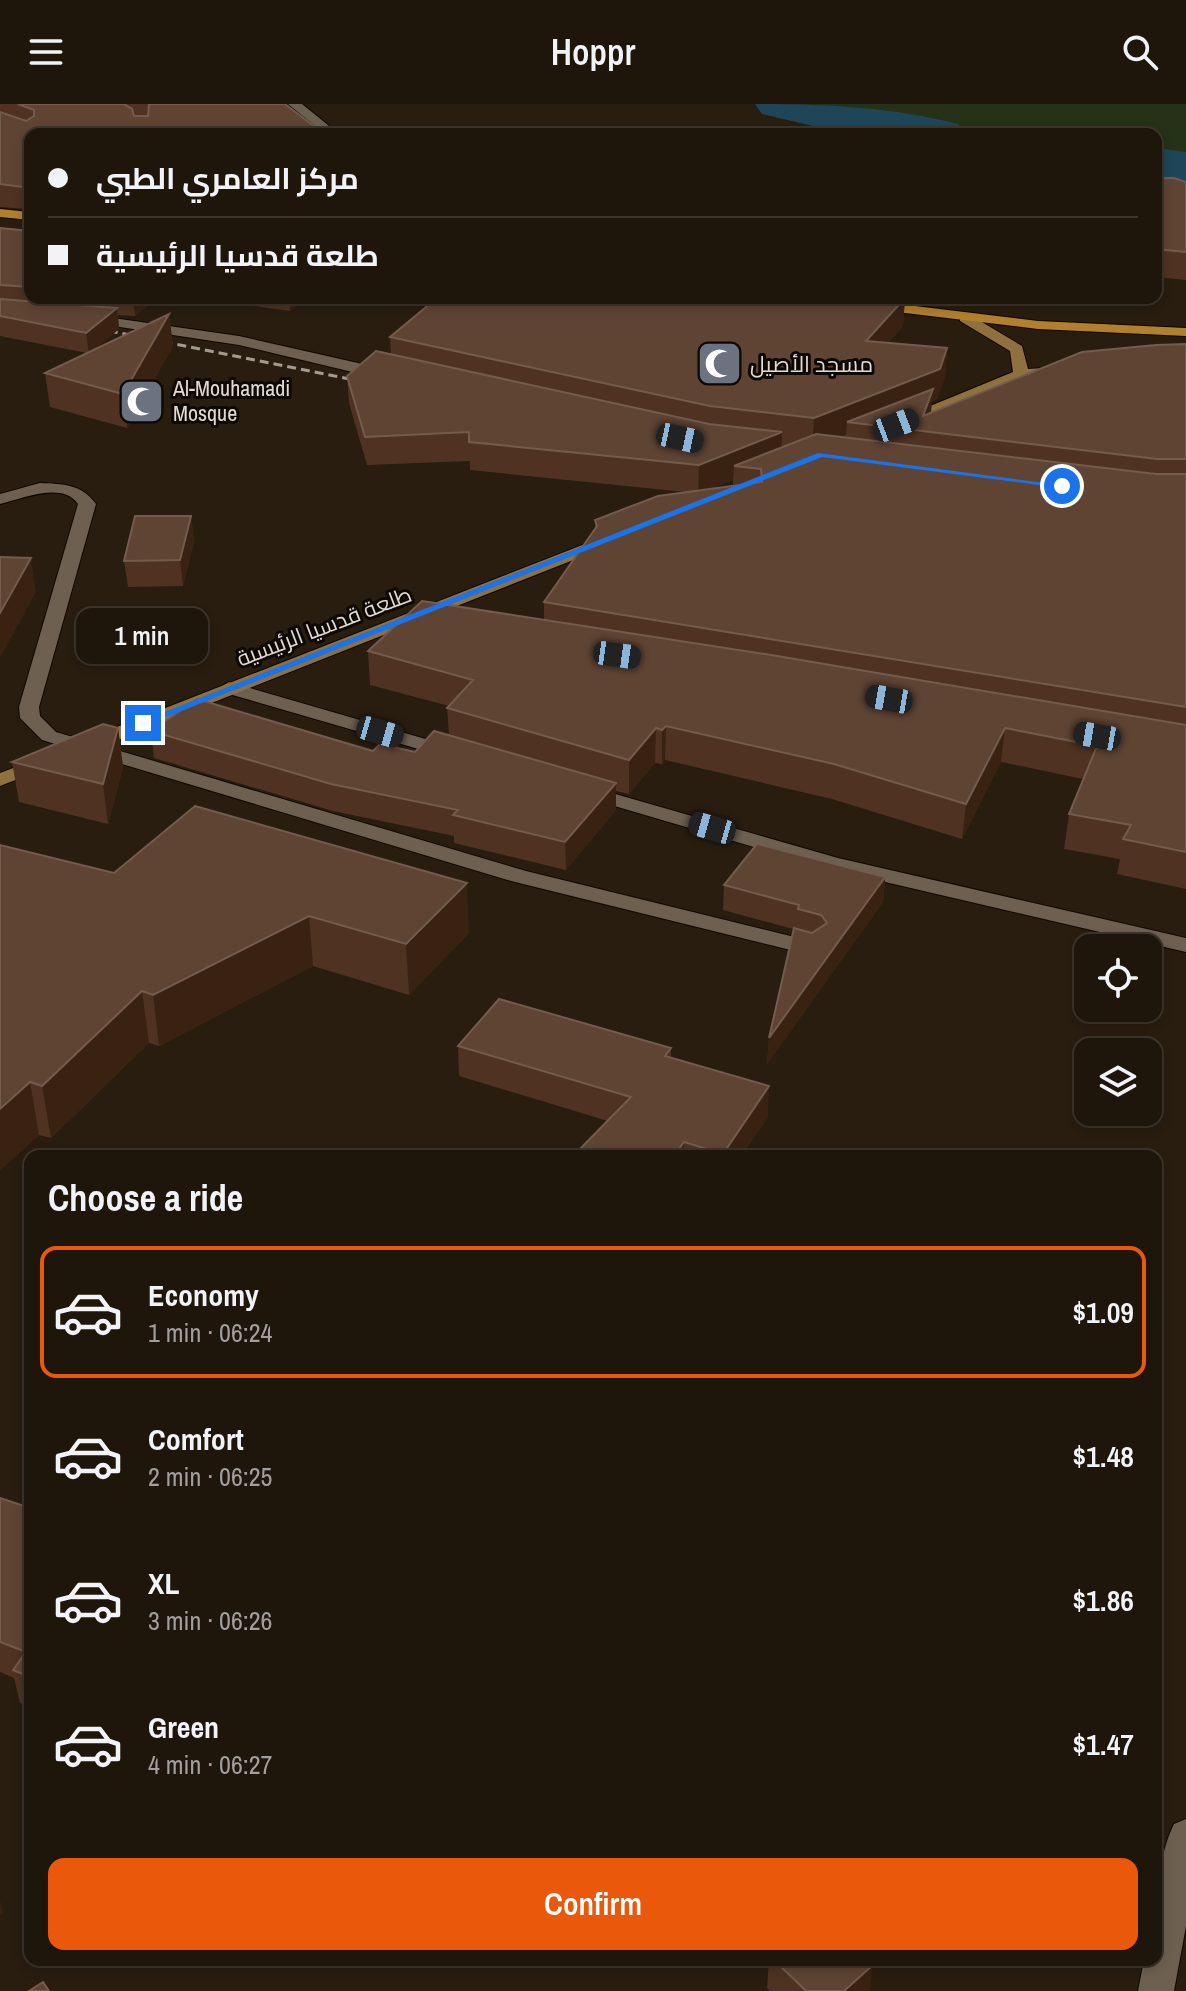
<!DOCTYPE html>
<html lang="en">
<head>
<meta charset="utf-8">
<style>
  :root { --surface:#1e160b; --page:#2b2319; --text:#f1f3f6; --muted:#a19f9d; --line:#3c352c; --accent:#ea580c }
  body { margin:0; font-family:"Archivo Narrow",Cairo,sans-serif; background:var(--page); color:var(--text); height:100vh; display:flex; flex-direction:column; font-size:30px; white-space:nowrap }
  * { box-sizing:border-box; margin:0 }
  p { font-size:26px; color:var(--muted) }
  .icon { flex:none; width:44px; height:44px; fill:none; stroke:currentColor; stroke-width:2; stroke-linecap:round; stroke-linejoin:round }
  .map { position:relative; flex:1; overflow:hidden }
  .side { position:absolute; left:24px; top:1046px; width:1138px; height:816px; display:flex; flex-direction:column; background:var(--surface); border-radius:16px; box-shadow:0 4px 12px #0003,0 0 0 2px var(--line) }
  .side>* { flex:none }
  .hud { position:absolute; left:24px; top:24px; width:1138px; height:176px; border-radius:16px; box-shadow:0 4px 12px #0003,0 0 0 2px var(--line); display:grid; align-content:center; height:176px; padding:0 24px; background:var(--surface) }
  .controls { position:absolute; left:1074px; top:830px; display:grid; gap:16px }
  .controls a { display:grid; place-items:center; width:88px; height:88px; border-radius:16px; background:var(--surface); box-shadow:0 4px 12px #0003,0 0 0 2px var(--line); font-size:40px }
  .end { position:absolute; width:36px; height:36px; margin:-18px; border:10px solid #1a73e8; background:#fff; box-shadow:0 0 0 4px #fff }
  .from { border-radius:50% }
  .bubble { position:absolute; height:56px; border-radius:16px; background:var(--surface); box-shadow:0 4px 12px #0003,0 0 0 2px var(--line); font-size:26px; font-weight:600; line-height:56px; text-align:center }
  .car { position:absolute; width:24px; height:48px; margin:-24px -12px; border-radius:10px; box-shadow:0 0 6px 2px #0007; background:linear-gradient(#222 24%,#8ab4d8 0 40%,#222 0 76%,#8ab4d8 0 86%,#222 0) }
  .hud b { display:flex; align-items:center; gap:28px; height:76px; font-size:30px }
  .hud b+b { border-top:2px solid var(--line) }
  .hud i { width:20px; height:20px; background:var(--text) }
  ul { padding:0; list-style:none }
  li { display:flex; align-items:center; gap:24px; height:132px; margin:0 16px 12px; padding:0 8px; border:4px solid transparent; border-radius:16px }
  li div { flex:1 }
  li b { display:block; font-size:30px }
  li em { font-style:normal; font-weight:600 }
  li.selected { border-color:var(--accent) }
  li>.icon { width:72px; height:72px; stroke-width:1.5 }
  h2 { padding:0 24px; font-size:36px; line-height:96px }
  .primary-button { display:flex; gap:16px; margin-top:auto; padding:16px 24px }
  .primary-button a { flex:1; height:92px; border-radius:16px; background:var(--accent); color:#fff; font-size:32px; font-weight:600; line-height:92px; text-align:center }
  header { display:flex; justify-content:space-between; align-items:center; height:104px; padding:0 24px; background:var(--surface); font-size:36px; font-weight:600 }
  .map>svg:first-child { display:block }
  .green { fill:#253217 }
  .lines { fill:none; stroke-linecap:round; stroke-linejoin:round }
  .river { fill:#1e4658; fill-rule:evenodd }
  .street-casing { stroke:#100700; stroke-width:2 }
  .secondary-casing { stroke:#100700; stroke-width:2 }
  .primary-casing { stroke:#100700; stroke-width:2 }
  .street { fill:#6d6051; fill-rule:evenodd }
  .secondary { fill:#8f703f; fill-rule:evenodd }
  .primary { fill:#b1802c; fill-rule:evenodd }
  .rail { stroke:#a39a90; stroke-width:3; stroke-dasharray:9 5; stroke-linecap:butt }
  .wall { fill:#4f3221; fill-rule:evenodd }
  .shaded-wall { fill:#392212 }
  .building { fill:#5f4434; stroke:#735b4d; stroke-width:2 }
  .route { fill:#1a73e8 }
  .labels { text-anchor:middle; stroke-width:6; stroke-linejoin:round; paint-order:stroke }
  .far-poi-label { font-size:22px; fill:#e2dad2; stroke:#0d0804; text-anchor:start }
  .far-street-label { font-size:22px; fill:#e2dad2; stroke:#0d0804 }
</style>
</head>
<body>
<header><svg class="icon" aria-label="menu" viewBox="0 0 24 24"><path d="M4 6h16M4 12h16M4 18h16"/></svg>Hoppr<svg class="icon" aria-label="search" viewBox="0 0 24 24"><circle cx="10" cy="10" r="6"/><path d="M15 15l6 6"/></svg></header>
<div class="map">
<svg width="1186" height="1887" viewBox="0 0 1186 1887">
  <rect width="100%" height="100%" fill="#281d0f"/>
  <!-- green -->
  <path class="green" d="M 786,0 L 1186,0 L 1186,63 L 1156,59 L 1156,30 L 939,30 L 838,14 Z"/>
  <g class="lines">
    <!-- river -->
    <path class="river" d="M 755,0 C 824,0 891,3 958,20 L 966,30 L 847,30 L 762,10 Z
      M 1156,44 L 1186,48 L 1186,78 L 1156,74 Z"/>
    <defs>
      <path id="street" d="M 288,0 L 302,0 L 339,30 L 325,30 Z
        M 85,210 L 239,232 L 358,259 L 398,272 L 390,277 L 239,241 L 80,217 L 80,211 Z
        M 40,379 C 63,380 82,380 96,400 L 39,603 L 40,612 L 56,628 L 526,767 L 819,839 L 822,844 L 811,851 L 511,777 L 42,636 L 20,614 L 19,603 L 78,400 C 62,377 22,395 0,400 L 0,390 Z
        M 229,578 L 460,645 L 463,649 L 453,655 L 446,653 L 222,588 L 219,584 Z
        M 584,681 L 838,754 L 1186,834 L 1186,848 L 825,764 L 577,691 L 574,687 L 577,683 Z
        M 1186,1715 L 1186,1822 L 1174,1887 L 1138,1887 L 1144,1856 L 1156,1856 C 1156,1812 1154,1761 1174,1720 Z"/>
      <path id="secondary" d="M 960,211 L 970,211 L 1022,242 L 1028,265 L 1060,263 L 1068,268 L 1060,273 L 1023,274 L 908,322 L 896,322 L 896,316 L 1013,268 L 1010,247 L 960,217 Z
        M 608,431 L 617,436 L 614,440 L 95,645 L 88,647 L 78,641 L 81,637 Z
        M 42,653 L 49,655 L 52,659 L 49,663 L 0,682 L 0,669 Z"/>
      <path id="primary" d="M 0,105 L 30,108 L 30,116 L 0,113 Z
        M 806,194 L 849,194 L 1038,217 L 1186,224 L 1186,232 L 1038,225 L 813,198 Z"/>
    </defs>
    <!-- street casing -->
    <use href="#street" class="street-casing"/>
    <!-- secondary casing -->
    <use href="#secondary" class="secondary-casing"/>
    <!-- primary casing -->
    <use href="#primary" class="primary-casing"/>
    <!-- street -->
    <use href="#street" class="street"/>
    <!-- secondary -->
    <use href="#secondary" class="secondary"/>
    <!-- primary -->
    <use href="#primary" class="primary"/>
    <!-- rail -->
    <path class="rail" d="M 95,224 L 370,279"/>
  </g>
  <!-- wall -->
  <path class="wall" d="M 0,0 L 285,0 L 30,30 L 30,104 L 26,105 L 0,103 Z
    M 1156,74 L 1186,78 L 1186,176 L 1156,173 Z
    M 0,124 L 30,127 L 30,194 L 157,194 L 135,212 L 118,211 L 119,225 L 94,246 L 169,210 L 173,242 L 127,324 L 50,303 L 45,269 L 87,249 L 0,232 Z
    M 195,194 L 306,194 L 290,207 Z
    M 905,194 L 903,222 L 888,239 L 947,244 L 945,273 L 937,295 L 932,297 L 931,309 L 1186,240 L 1186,785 L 1117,770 L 1120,755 L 1064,745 L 1069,710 L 1083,675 L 1001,658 L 962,735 L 832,695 L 665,656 L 662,660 L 655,659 L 629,690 L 616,687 L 616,706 L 566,766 L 454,739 L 454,732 L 333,707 L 154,654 L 151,627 L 373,647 L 415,648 L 449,631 L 447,604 L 449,602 L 370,581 L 368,547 L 544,516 L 544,498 L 595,424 L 595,416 L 685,388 L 470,366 L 470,357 L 367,361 L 349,299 L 347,272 L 391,250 L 390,233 ZM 733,376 L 733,382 L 710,385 Z
    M 191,412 L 194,437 L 183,482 L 128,483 L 124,457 Z
    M 118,624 L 123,663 L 108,720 L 19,698 L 12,658 Z
    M 0,741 L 114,769 L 469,829 L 409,891 L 313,862 L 159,942 L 149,939 L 51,1034 L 39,1031 L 0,1066 Z
    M 885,773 L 883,798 L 767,960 L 769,934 L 793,825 L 723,806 L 724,781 Z
    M 458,942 L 671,944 L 671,954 L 768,1013 L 741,1052 L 573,1052 L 608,1017 L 459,972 Z
    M 0,1394 L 30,1404 L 30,1603 L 20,1599 L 14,1574 L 0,1568 Z
    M 769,1856 L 867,1856 L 870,1887 L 770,1887 L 767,1884 Z"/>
  <!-- shaded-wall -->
  <path class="shaded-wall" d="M 30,82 L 30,104 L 26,105 L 23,83 Z
    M 133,194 L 157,194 L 135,212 Z
    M 289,194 L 306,194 L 290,207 Z
    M 905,194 L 903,222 L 864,266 L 866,237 Z
    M 117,204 L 119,225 L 89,250 L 86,229 Z
    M 169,210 L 173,242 L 127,324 L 123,290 Z
    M 947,244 L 945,273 L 937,295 L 932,297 L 930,314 L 847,318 L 846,331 L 812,344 L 814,314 Z
    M 782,328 L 781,357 L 734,362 L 733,376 L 698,390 L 699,361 Z
    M 191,412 L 194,437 L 183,482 L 180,456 Z
    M 31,454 L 36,488 L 0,554 L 0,509 Z
    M 666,622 L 665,656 L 662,660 L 662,626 Z
    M 118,624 L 123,663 L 108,720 L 103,680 Z
    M 656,624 L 655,659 L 629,690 L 629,656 Z
    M 1005,624 L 1001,658 L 962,735 L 966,700 Z
    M 616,679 L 616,706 L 566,766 L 565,738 Z
    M 885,773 L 883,798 L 767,960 L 769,934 Z
    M 467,779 L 469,829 L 409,891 L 406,840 Z
    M 309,812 L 313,862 L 159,942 L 153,891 Z
    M 142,887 L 149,939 L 51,1034 L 42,982 Z
    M 30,978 L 39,1031 L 0,1066 L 0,1005 Z
    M 769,982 L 768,1013 L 741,1052 L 722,1052 L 723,1050 Z
    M 684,1038 L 684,1052 L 674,1052 Z
    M 0,1796 L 3,1809 L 0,1812 Z
    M 873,1861 L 870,1887 L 844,1887 Z"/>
  <!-- building -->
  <path class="building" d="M 18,0 L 124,0 L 132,5 L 134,12 L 148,12 L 149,0 L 285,0 L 319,26 L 322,30 L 30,30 L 30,82 L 23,83 L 0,80 L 0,8 L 26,17 L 34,12 L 34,6 Z
    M 785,25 L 843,30 L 781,30 Z
    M 1156,74 L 1174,74 L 1186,78 L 1186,148 L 1156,145 Z
    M 0,124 L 30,127 L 30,183 L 0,181 Z
    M 437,194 L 905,194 L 866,237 L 947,244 L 940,265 L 814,314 L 710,302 L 390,233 Z
    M 0,195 L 117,204 L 86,229 L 0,212 Z
    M 169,210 L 123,290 L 45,269 Z
    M 1186,240 L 1186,355 L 1157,355 L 847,318 L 933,285 L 923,312 L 1082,248 L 1156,241 Z
    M 376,247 L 709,320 L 782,328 L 699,361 L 469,338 L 469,328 L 365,333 L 347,272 Z
    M 816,330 L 1156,370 L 1186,370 L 1186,603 L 544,498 L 597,422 L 595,416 L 658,392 L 762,378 L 761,365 L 734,362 Z
    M 135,412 L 191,412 L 180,456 L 124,457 Z
    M 0,453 L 31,454 L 0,509 Z
    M 422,497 L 771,551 L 1186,621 L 1186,748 L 1123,735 L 1131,721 L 1069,710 L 1097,642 L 1005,624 L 966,700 L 834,660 L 666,622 L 662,626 L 656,624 L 629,656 L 447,604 L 473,576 L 368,547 Z
    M 197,595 L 373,647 L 380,640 L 415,648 L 434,627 L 616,679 L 565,738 L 453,711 L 458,706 L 331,680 L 151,627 Z
    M 103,620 L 118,624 L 103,680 L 12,658 Z
    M 195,702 L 467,779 L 406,840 L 309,812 L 153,891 L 142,887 L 42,982 L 30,978 L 0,1005 L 0,741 L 114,769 Z
    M 757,740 L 885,773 L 769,934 L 794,824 L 812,829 L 827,819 L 821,811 L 798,805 L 799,801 L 724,781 Z
    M 499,895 L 671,944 L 665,952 L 769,982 L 723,1050 L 684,1038 L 674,1052 L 573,1052 L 631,993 L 458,942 Z
    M 0,1394 L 30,1404 L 30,1573 L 13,1566 L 26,1548 L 0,1538 Z
    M 774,1856 L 867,1856 L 873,1861 L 844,1887 L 806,1887 Z
    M 43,1878 L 49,1887 L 29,1887 Z"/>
  <!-- route -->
  <path class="route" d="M 818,349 L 1066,382 L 1062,384 L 822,353 L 146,621 L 137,619 Z"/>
  <!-- icons -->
  <defs>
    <symbol id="mosque-square" viewBox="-11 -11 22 22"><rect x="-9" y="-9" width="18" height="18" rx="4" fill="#6b7280" stroke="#0d0804"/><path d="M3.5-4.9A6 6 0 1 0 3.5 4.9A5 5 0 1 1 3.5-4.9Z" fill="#fff"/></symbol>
  </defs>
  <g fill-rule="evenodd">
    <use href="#mosque-square" x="694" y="234" width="51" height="51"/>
    <use href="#mosque-square" x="116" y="272" width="51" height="51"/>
  </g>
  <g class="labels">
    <!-- far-poi labels -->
    <g class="far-poi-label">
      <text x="750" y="268">مسجد الأصيل</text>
      <text x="173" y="292">Al-Mouhamadi<tspan x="173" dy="25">Mosque</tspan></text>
    </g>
    <!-- far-street labels -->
    <g class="far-street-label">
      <text transform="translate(324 522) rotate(-21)" y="8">طلعة قدسيا الرئيسية</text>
    </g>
  </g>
</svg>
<div class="controls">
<a><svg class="icon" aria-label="locate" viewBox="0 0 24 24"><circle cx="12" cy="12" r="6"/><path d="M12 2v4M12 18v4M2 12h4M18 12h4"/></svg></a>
<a><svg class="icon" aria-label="layers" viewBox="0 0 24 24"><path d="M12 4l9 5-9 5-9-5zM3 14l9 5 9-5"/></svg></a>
</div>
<i class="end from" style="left:1062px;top:382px"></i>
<i class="end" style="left:143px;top:619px"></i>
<div class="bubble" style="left:76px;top:504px;width:132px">1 min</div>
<i class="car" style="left:896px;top:321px;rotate:69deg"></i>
<i class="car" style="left:680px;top:334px;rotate:102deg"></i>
<i class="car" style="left:617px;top:551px;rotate:98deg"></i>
<i class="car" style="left:889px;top:595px;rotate:280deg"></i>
<i class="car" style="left:380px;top:628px;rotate:106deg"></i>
<i class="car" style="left:1097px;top:632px;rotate:280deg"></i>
<i class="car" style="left:712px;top:724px;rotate:286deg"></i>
<div class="hud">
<b><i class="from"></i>مركز العامري الطبي</b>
<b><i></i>طلعة قدسيا الرئيسية</b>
</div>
<section class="side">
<h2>Choose a ride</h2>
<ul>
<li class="selected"><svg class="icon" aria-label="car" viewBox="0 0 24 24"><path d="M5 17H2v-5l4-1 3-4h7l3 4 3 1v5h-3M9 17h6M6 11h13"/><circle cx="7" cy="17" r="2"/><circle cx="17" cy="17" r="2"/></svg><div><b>Economy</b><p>1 min · 06:24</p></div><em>$1.09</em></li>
<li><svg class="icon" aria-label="car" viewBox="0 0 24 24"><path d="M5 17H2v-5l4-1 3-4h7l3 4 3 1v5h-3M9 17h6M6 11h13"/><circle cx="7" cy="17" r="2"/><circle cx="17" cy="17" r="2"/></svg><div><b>Comfort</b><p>2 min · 06:25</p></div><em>$1.48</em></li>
<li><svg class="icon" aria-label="car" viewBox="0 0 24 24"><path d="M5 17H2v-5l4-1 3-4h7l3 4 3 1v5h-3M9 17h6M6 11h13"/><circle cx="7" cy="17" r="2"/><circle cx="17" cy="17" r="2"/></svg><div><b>XL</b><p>3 min · 06:26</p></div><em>$1.86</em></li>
<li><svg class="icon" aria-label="car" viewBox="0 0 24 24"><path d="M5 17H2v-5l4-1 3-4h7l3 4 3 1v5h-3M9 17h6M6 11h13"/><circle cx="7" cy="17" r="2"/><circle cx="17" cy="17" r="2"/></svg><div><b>Green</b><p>4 min · 06:27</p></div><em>$1.47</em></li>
</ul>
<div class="primary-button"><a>Confirm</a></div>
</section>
</div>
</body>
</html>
